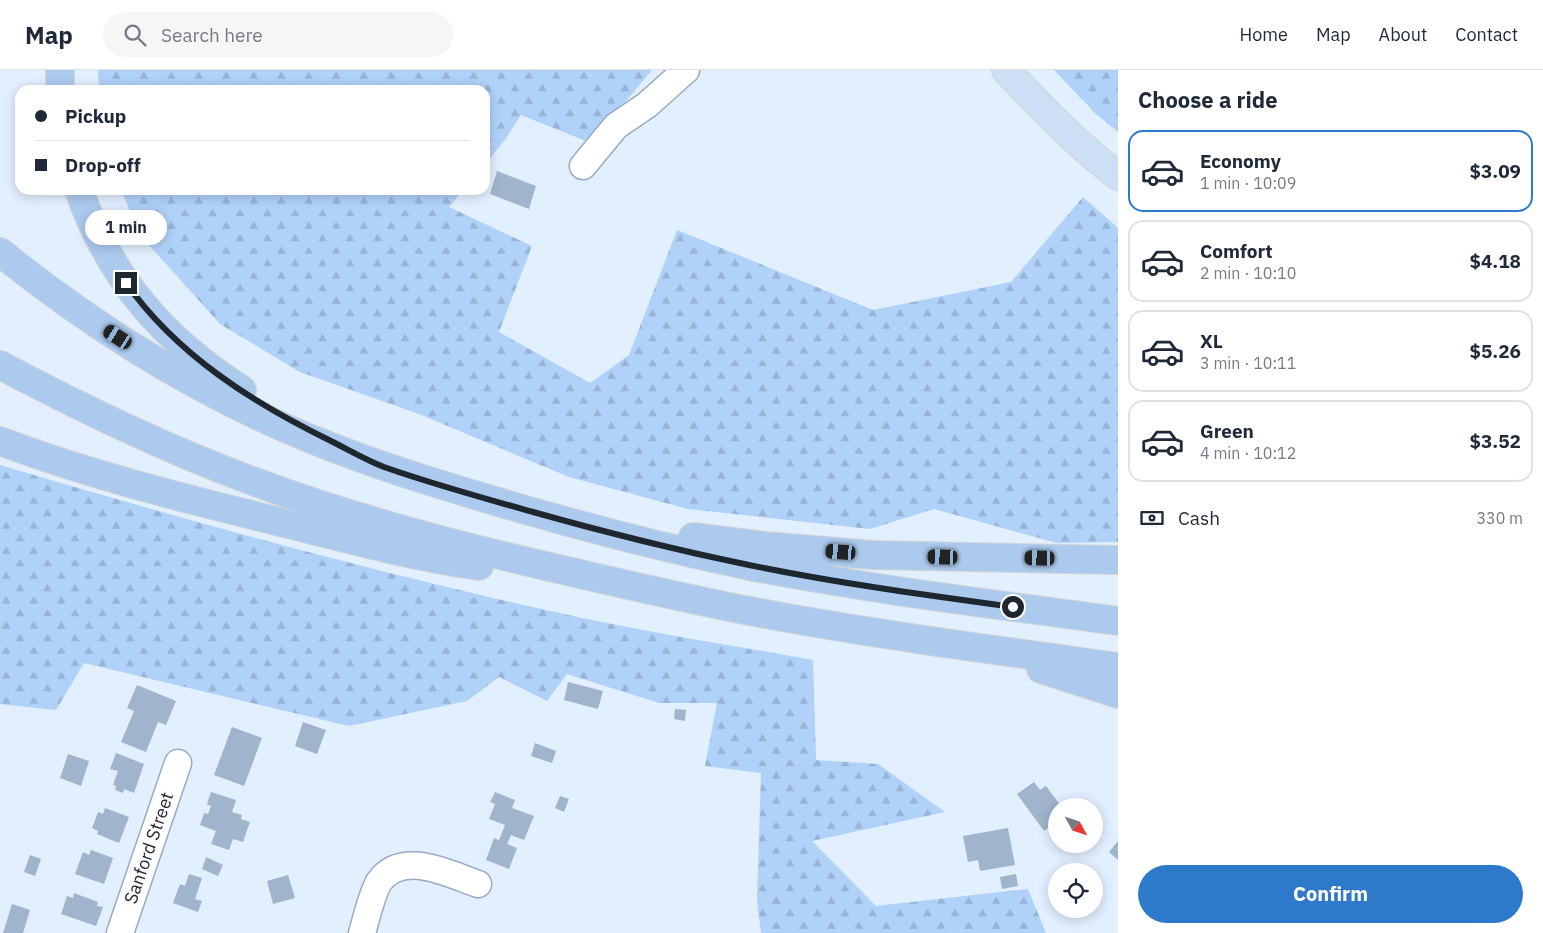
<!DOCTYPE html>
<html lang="en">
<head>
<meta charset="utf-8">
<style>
  :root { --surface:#fff; --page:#f6f6f7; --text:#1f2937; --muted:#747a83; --line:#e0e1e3; --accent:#2e7aca }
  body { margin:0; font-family:"IBM Plex Sans",sans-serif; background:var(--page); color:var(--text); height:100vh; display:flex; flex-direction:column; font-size:19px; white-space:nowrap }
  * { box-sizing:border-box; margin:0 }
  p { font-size:16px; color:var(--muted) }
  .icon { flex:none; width:28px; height:28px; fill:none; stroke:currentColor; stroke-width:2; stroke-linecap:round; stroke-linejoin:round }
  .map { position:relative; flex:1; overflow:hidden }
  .drawer { display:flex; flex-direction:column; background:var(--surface); width:425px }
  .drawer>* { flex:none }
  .top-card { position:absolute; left:15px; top:15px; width:475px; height:110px; border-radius:15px; box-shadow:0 2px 12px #0003; display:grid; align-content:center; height:110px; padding:0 20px; background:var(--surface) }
  .needle { width:32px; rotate:130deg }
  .tools { position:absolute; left:1048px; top:728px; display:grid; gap:10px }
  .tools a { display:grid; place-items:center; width:55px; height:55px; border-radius:50%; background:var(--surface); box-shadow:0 2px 12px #0003; font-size:25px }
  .end { position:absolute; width:22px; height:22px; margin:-11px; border:6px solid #1e262f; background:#fff; box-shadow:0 0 0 2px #fff }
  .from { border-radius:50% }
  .bubble { position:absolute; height:35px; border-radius:18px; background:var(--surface); box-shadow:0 2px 12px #0003; font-size:16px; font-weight:800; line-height:35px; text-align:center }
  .car { position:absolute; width:15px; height:30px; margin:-15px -8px; border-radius:6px; box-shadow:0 0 4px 1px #0007; background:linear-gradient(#222 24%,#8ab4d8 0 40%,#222 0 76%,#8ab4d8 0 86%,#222 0) }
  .top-card b { display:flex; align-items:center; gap:18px; height:48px; font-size:19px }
  .top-card b+b { border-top:1px solid var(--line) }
  .top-card i { width:12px; height:12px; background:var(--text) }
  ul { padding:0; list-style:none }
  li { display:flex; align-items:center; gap:15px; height:82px; margin:0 10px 8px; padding:0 10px; border:2px solid var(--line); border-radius:15px }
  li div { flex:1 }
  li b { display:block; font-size:19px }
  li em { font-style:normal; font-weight:800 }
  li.selected { border-color:var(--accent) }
  li>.icon { width:45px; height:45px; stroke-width:1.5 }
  h2 { padding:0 20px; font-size:22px; line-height:60px }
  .pay { display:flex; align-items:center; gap:12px; height:55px; padding:0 20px; font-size:19px }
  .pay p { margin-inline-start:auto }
  .cta { display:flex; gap:10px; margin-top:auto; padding:10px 20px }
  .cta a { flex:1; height:58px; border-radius:30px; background:var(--accent); color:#fff; font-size:20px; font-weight:800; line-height:58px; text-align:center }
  header { display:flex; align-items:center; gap:30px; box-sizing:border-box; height:70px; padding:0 25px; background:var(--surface); border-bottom:1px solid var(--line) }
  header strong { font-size:24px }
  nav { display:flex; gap:28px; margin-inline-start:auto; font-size:18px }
  .search { width:350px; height:45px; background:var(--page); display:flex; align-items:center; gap:12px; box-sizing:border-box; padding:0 18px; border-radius:28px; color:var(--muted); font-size:19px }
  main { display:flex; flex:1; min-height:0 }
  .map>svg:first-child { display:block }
  .forest { fill:url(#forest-firs) }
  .building { fill:#a0b4cc }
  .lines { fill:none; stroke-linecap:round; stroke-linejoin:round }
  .minor-casing { stroke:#97abc3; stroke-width:29 }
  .major-casing { stroke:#d2d4d5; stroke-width:30 }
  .highway-casing { stroke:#d2d4d5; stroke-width:30 }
  .minor { stroke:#fff; stroke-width:26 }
  .major { stroke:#cddff5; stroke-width:28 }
  .highway { stroke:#accaee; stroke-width:28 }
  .route { stroke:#1e262f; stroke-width:6 }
  .labels { text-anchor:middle; stroke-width:4.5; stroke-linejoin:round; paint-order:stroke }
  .street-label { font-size:18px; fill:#1e262f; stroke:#fbfbfb }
</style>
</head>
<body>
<header>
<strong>Map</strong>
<div class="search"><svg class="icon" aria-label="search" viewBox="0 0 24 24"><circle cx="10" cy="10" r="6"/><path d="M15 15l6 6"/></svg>Search here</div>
<nav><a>Home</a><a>Map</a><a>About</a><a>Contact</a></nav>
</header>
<main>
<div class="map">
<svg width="1118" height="863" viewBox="0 0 1118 863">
  <defs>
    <pattern id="forest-firs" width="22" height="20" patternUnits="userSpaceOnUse" patternTransform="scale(1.25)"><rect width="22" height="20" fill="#b0d1f8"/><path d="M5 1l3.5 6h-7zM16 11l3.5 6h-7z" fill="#97b3d5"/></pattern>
  </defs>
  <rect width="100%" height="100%" fill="#e2effe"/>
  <!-- forest -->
  <path class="forest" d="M 98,0 L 652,0 L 591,73 L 521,45 L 505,70 L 485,94 L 485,20 L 99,20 Z
    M 1054,0 L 1118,0 L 1118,62 L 1096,44 Z
    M 121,120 L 463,120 L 449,137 L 532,176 L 499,262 L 590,313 L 629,285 L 677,160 L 873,240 L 1011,212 L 1083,127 L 1118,158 L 1118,472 L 1057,473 L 934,439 L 870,459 L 688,439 L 569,407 L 419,344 L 300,302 L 220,254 L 140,165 Z
    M 0,395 C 192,452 386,506 582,548 C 658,564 736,576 813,590 L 816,690 L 878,694 L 945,742 L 812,771 L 876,836 L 1028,819 L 1046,863 L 761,863 L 757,830 L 761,703 L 705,696 L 717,633 L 659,633 L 567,604 L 547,631 L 499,607 L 467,631 L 349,656 L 84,593 L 56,640 L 0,634 Z"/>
  <!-- building -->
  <path class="building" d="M 497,101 L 536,116 L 529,139 L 490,124 Z
    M 568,612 L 603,621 L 598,639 L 564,630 Z
    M 137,615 L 176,631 L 166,655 L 158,652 L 146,682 L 121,672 L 134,641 L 127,638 Z
    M 675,639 L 686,640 L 685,651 L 674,649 Z
    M 303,652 L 326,660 L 317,684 L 295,676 Z
    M 232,657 L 262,668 L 244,716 L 214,705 Z
    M 535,673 L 556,681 L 552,693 L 531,686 Z
    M 116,683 L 144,694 L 134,723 L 124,719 L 123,723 L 115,720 L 116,716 L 113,715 L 118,701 L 110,699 Z
    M 68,684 L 89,691 L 81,716 L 60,708 Z
    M 1034,712 L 1040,720 L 1046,716 L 1061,736 L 1056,736 L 1056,752 L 1044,761 L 1017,724 Z
    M 211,722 L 236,730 L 232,742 L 242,745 L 241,749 L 250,752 L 243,772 L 233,769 L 229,780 L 211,774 L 216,761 L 200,755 L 204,743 L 208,744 L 211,736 L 207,734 Z
    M 495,722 L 515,730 L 512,738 L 534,746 L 524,770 L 511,765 L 507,774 L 517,778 L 509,799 L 486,790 L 494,768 L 499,770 L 505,755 L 489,749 L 495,734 L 490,732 Z
    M 560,726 L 569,729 L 564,742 L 555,738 Z
    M 105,738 L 129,747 L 119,773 L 97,764 L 98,761 L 92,758 L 98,742 L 103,744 Z
    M 1008,758 L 1015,795 L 980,801 L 978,790 L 968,792 L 963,766 Z
    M 1118,771 L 1118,790 L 1109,782 Z
    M 91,780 L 113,788 L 104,814 L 75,804 L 83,782 L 89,785 Z
    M 30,785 L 41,789 L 35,806 L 24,802 Z
    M 206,787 L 223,795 L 218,806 L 202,799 Z
    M 189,804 L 202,808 L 195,829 L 202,831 L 198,842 L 173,833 L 180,814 L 185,816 Z
    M 1016,804 L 1018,816 L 1002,819 L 1000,807 Z
    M 288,805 L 295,828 L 273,834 L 267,811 Z
    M 74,823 L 98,832 L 97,836 L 103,837 L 96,856 L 61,844 L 67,826 L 73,828 Z
    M 12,834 L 30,840 L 23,863 L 3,863 Z"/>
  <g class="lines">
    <defs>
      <path id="minor" d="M 583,96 L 616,56 L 647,35 L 686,0
        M 120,863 L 178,693
        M 362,863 C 366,850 372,823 379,812 C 402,779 449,804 478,814"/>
      <path id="major" d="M 1006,0 C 1041,37 1077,75 1118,106"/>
      <path id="highway" d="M 60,0 L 60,20
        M 79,120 C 110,209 164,270 242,320
        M 0,182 C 87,252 183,313 285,358 C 353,388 424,410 495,431 C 579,456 664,478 750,496 C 872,520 995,534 1118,551
        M 0,295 C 81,338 164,378 250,410 C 356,450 466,478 576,503 C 641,518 705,533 771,545 C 886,566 1002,581 1118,597
        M 0,371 C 90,405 183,428 276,451 C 344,468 410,486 479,496
        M 693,467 L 765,476 L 873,485 L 1118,490
        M 1041,599 L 1118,624"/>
    </defs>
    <!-- minor casing -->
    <use href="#minor" class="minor-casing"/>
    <!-- major casing -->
    <use href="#major" class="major-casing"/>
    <!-- highway casing -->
    <use href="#highway" class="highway-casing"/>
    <!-- minor -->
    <use href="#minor" class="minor"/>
    <!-- major -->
    <use href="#major" class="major"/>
    <!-- highway -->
    <use href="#highway" class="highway"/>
  </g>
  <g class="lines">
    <!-- route -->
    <path class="route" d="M 126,213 C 177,285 253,333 331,371 C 349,380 366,390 384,397 C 432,414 483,428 533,442 C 604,462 676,480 749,495 C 836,513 925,525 1013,537"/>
  </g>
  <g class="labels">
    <!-- street labels -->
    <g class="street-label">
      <text transform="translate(149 778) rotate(-71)" y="6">Sanford Street</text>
    </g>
  </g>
</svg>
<div class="tools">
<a><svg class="needle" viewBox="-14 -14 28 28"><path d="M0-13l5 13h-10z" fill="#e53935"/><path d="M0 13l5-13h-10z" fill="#747a83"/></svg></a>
<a><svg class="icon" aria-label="locate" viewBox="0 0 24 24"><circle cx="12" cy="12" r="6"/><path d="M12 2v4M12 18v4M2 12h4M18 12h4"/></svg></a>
</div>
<i class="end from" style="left:1013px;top:537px"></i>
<i class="end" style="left:126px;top:213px"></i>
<div class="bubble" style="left:85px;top:140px;width:82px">1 min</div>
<i class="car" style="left:118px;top:267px;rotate:303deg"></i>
<i class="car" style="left:841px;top:482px;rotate:274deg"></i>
<i class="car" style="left:943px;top:487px;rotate:272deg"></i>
<i class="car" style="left:1040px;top:488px;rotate:271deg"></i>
<div class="top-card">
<b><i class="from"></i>Pickup</b>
<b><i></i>Drop-off</b>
</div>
</div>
<section class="drawer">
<h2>Choose a ride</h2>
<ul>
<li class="selected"><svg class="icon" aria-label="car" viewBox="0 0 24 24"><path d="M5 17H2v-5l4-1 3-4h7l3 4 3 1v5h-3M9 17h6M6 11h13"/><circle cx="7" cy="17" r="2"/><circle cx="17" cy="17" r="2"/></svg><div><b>Economy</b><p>1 min · 10:09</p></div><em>$3.09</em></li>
<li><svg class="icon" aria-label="car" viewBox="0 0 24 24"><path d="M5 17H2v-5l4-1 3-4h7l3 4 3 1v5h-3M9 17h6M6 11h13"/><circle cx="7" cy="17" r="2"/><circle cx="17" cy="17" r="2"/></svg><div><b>Comfort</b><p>2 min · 10:10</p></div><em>$4.18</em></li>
<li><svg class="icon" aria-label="car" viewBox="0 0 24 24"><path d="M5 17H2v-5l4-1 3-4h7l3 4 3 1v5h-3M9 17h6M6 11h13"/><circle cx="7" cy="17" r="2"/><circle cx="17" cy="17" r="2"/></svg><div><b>XL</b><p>3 min · 10:11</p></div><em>$5.26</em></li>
<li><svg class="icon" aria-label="car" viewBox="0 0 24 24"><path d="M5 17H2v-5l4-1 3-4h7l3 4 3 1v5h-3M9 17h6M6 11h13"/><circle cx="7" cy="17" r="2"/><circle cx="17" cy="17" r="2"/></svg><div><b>Green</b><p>4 min · 10:12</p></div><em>$3.52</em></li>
</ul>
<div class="pay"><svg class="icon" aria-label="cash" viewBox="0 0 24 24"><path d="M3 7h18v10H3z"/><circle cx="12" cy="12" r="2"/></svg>Cash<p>330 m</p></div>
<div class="cta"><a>Confirm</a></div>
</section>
</main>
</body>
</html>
